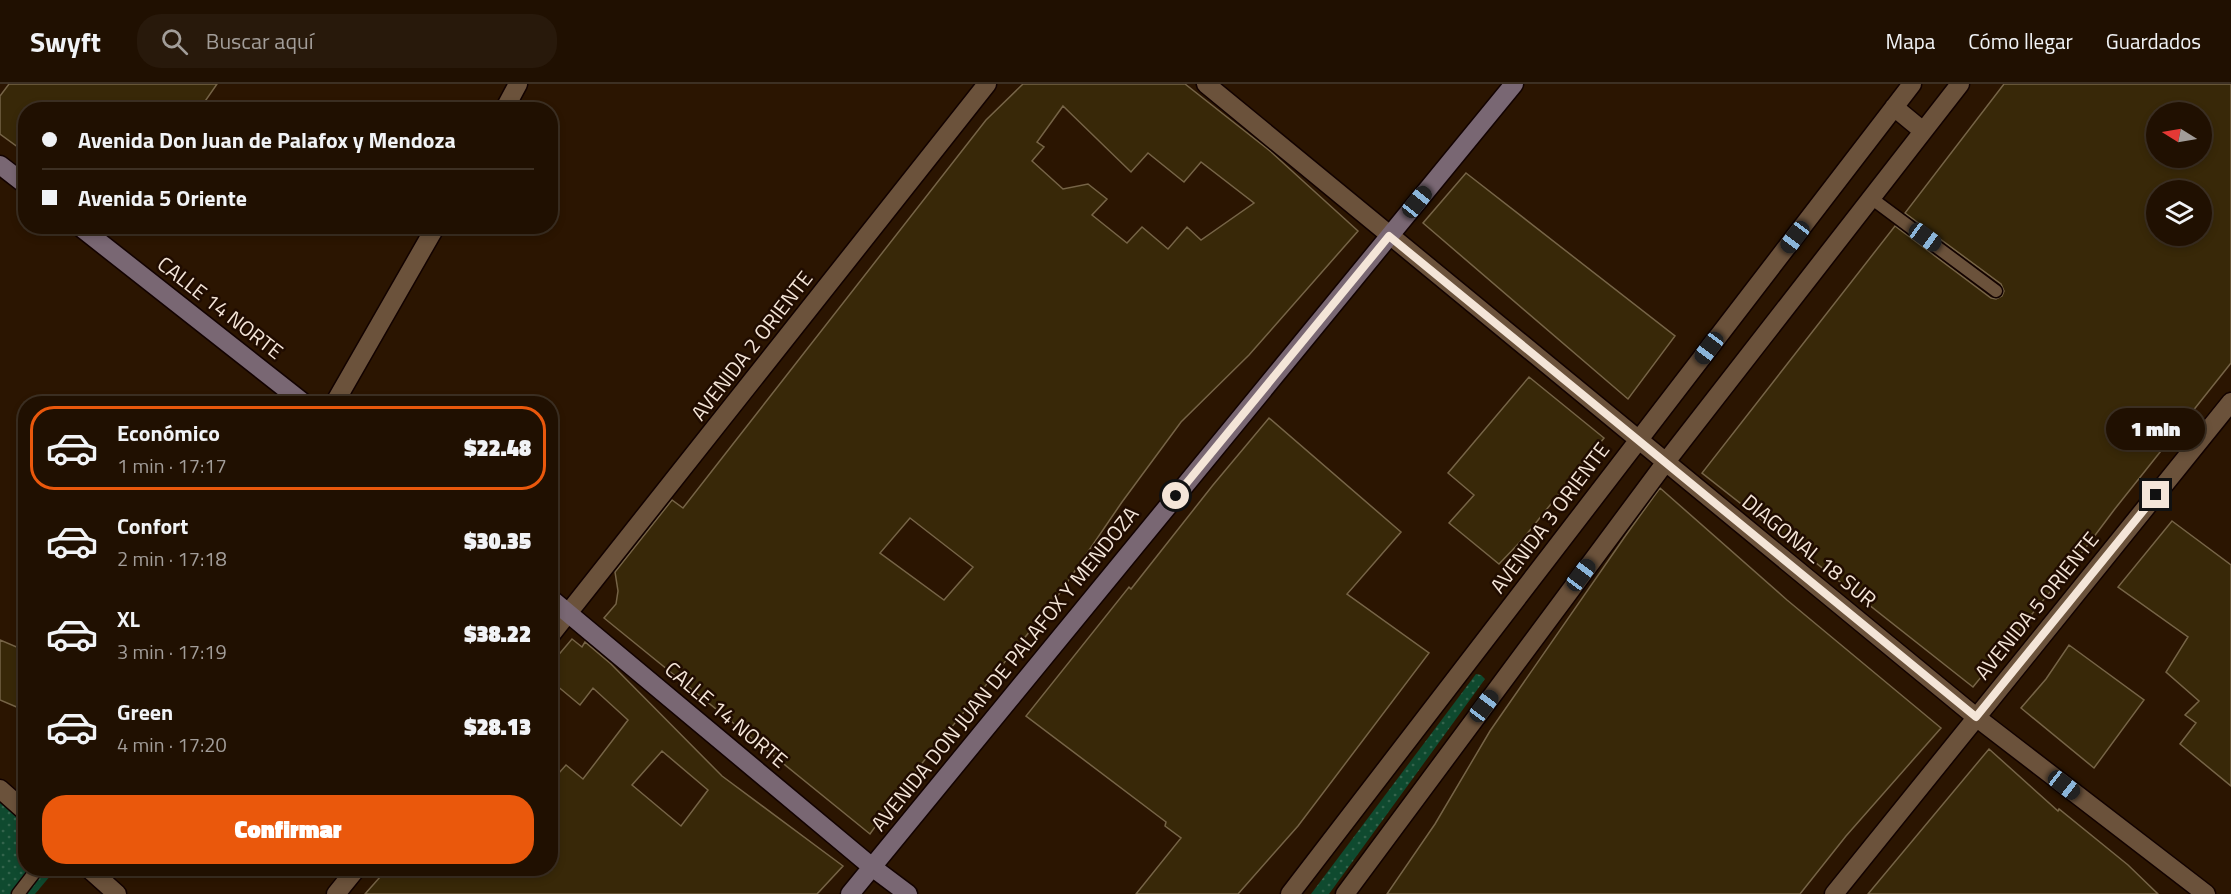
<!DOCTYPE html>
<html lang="es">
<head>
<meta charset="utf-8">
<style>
  :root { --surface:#201001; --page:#28190b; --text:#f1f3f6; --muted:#a29d99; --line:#3d3023; --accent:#ea580c }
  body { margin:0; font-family:"Titillium Web",sans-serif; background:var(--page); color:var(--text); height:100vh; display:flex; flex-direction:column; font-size:22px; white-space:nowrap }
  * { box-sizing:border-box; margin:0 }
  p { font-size:20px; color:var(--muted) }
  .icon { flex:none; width:33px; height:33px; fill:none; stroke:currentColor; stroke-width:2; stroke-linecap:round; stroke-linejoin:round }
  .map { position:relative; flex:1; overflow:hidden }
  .sheet { position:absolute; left:18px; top:312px; width:540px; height:480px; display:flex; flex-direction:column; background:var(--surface); border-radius:24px; box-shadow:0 3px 9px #0003,0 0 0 2px var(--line) }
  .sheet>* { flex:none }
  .guide { position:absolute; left:18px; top:18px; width:540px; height:132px; border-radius:24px; box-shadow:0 3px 9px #0003,0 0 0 2px var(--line); display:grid; align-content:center; height:132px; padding:0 24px; background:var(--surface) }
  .needle { width:39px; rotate:281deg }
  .fabs { position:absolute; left:2146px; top:18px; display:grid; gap:12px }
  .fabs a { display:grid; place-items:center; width:66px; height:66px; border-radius:50%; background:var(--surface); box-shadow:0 3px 9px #0003,0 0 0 2px var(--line); font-size:30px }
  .end { position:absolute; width:27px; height:27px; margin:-14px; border:8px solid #f4e5d8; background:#111; box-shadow:0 0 0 3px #111 }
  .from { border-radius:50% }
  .bubble { position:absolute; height:42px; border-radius:21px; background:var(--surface); box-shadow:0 3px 9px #0003,0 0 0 2px var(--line); font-size:20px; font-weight:800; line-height:42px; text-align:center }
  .car { position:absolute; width:18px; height:36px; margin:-18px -9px; border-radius:8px; box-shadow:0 0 4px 2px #0007; background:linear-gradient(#222 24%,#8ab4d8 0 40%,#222 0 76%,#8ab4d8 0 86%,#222 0) }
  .guide b { display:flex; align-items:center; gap:21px; height:57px; font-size:22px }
  .guide b+b { border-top:2px solid var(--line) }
  .guide i { width:15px; height:15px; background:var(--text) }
  ul { padding:10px 0 0; list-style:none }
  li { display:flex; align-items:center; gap:18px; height:84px; margin:0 12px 9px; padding:0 12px; border:3px solid transparent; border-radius:24px }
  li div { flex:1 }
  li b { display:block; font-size:22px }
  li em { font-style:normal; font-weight:800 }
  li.on { border-color:var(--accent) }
  li>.icon { width:54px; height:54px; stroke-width:1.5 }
  .button { display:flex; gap:12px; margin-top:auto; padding:12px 24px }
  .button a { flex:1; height:69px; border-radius:24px; background:var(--accent); color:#fff; font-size:24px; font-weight:800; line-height:69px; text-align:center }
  header { display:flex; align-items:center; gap:36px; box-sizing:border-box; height:84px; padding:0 30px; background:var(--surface); border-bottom:2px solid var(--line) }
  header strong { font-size:28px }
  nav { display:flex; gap:33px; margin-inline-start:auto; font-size:21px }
  .search { width:420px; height:54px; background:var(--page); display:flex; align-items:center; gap:15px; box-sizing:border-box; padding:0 21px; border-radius:24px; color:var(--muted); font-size:22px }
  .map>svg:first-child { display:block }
  .park { fill:url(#park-dots) }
  .building { fill:#382808; stroke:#766447; stroke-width:1.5; fill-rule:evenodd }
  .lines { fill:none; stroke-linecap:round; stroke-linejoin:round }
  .service-casing { stroke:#120200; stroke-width:15 }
  .minor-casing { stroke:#120200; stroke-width:21 }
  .secondary-casing { stroke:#120200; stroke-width:21 }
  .service { stroke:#6b523b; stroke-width:12 }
  .minor { stroke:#6b523b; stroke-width:18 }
  .secondary { stroke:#796773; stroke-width:18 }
  .route { stroke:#f4e5d8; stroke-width:8 }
  .labels { text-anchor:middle; stroke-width:5; stroke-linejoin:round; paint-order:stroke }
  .street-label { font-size:21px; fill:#f4e5d8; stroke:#200c00 }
</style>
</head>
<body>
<header>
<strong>Swyft</strong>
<div class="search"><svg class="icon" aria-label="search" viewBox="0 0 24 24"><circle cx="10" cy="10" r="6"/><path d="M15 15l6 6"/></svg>Buscar aquí</div>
<nav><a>Mapa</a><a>Cómo llegar</a><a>Guardados</a></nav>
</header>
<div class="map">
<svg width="2231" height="810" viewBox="0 0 2231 810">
  <defs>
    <pattern id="park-dots" width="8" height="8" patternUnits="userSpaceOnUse" patternTransform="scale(1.5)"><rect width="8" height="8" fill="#0f4a2f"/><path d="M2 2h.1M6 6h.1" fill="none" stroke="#33644c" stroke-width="1.8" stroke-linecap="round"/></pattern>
  </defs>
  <rect width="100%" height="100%" fill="#2b1501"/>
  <!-- park -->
  <path class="park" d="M 1476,590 L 1481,591 L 1485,595 L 1329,810 L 1311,810 Z
    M 0,710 L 25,731 L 26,784 L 56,785 L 35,810 L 0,810 Z"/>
  <!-- building -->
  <path class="building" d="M 9,0 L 217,0 L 199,26 L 26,26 L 26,69 L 0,50 L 0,12 Z
    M 1023,0 L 1185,0 L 1270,67 L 1358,147 L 1249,271 L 1181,338 L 1122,418 L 1053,519 L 910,694 L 870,750 L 604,534 L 616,520 L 618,507 L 615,488 L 672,416 L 683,424 L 986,36 ZM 1063,22 L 1131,88 L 1148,69 L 1184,98 L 1201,78 L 1254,119 L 1201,156 L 1187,143 L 1168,165 L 1142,143 L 1127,159 L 1092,131 L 1107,115 L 1088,100 L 1063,105 L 1032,77 L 1044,63 L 1037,58 ZM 910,434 L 973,483 L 944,516 L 880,469 Z
    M 2004,0 L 2231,0 L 2231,279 L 2114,426 L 2084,466 L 1973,603 L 1702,389 L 1895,142 L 1991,214 L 1996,215 L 2002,212 L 2004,207 L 2001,200 L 1905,129 ZM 2157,28 L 2202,28 L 2202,74 L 2157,74 ZM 2157,106 L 2202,106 L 2202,152 L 2157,152 Z
    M 1466,89 L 1675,252 L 1628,315 L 1423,139 Z
    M 1529,293 L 1604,354 L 1522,456 L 1499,480 L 1449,439 L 1474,411 L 1448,389 Z
    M 1269,334 L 1401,448 L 1347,510 L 1429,569 L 1298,742 L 1238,810 L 1136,810 L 1181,754 L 1165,742 L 1166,738 L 1026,632 L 1129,503 L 1131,505 L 1213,401 Z
    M 1660,404 L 1787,516 L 1941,644 L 1846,752 L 1800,810 L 1387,810 L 1435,740 L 1490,647 L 1626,451 Z
    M 2172,437 L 2231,481 L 2231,702 L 2180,660 L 2196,639 L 2185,631 L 2199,617 L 2166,588 L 2188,553 L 2118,503 Z
    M 572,555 L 582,563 L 585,558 L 611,580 L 722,692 L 843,782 L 817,810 L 365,810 L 388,784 L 550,784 L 550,699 L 566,681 L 583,695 L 628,636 L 593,604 L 580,621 L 550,596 L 550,581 ZM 662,667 L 708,706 L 681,742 L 632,701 Z
    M 0,556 L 26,567 L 26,627 L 0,616 Z
    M 2069,561 L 2144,616 L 2094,684 L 2021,624 L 2046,595 Z
    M 1989,665 L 2058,727 L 2059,725 L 2128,781 L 2158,810 L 1868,810 Z"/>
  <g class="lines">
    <defs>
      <path id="service" d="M 1871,114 L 1996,207
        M 18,810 L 38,784"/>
      <path id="minor" d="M 1206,0 L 1976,633 L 2206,810
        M 1894,23 L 1923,47
        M 504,26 L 518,0
        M 334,320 L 436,142
        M 550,552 L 987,0
        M 0,705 L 26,728
        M 88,784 L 117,810
        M 336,810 L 357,784
        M 1290,810 L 1912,0
        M 1345,810 L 1665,379 L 1960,0
        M 1834,810 L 2231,318"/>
      <path id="secondary" d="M 0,81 L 26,101
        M 79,142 L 305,320
        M 550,514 L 872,783 L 908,810
        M 850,810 L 1514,0"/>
    </defs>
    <!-- service casing -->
    <use href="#service" class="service-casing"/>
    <!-- minor casing -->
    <use href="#minor" class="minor-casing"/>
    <!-- secondary casing -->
    <use href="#secondary" class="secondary-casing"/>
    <!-- service -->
    <use href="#service" class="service"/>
    <!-- minor -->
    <use href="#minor" class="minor"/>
    <!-- secondary -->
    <use href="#secondary" class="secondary"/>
  </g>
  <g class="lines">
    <!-- route -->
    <path class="route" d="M 1176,412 L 1389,152 L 1976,633 L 2156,411"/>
  </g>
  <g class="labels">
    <!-- street labels -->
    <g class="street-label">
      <text transform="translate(220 224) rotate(38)" y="7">CALLE 14 NORTE</text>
      <text transform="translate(752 262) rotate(-52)" y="7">AVENIDA 2 ORIENTE</text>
      <text transform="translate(1550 434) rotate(-53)" y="7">AVENIDA 3 ORIENTE</text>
      <text transform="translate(1809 467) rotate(39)" y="7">DIAGONAL 18 SUR</text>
      <text transform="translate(2037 522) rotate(-51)" y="7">AVENIDA 5 ORIENTE</text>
      <text transform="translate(1005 585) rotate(-51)" y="7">AVENIDA DON JUAN DE PALAFOX Y MENDOZA</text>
      <text transform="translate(726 631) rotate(40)" y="7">CALLE 14 NORTE</text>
    </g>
  </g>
</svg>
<div class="fabs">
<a><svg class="needle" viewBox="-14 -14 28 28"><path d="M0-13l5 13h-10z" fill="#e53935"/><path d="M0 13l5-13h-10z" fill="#a29d99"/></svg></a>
<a><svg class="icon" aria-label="layers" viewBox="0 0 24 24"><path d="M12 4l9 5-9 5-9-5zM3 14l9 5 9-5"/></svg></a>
</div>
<i class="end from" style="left:1176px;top:412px"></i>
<i class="end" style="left:2156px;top:411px"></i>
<div class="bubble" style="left:2106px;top:324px;width:99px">1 min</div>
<i class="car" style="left:1417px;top:118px;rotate:39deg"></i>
<i class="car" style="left:1795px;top:153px;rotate:217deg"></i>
<i class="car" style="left:1925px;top:153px;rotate:126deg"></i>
<i class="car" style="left:1709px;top:264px;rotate:217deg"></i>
<i class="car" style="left:1581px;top:491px;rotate:37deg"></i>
<i class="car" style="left:1484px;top:622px;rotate:37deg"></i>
<i class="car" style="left:2064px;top:701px;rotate:128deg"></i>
<div class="guide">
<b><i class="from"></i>Avenida Don Juan de Palafox y Mendoza</b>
<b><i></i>Avenida 5 Oriente</b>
</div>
<section class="sheet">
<ul>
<li class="on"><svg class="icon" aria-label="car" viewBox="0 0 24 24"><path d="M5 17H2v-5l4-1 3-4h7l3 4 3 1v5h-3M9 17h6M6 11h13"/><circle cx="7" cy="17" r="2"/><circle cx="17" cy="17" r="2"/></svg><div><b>Económico</b><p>1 min · 17:17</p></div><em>$22.48</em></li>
<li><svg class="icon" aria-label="car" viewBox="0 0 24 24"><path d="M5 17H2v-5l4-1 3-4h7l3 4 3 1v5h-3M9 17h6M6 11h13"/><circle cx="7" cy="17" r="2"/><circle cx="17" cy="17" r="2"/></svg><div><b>Confort</b><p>2 min · 17:18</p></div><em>$30.35</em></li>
<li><svg class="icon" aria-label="car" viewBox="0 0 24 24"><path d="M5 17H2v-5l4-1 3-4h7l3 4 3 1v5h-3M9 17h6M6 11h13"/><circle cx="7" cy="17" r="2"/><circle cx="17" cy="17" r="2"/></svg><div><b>XL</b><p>3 min · 17:19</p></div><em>$38.22</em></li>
<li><svg class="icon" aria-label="car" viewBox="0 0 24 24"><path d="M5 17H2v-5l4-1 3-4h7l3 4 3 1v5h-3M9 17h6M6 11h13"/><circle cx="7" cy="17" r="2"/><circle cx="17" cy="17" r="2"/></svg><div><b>Green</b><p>4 min · 17:20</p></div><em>$28.13</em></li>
</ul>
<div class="button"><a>Confirmar</a></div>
</section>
</div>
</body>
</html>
